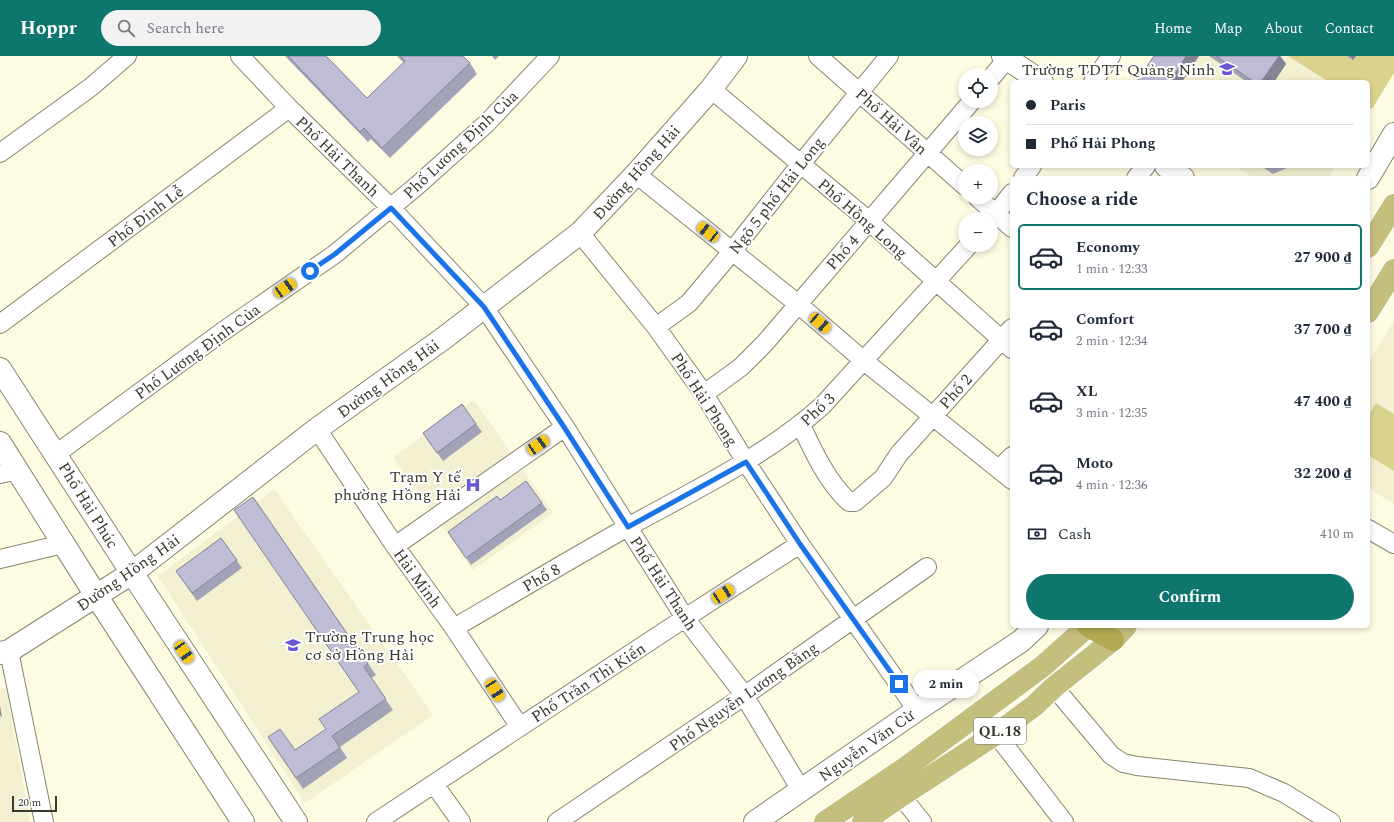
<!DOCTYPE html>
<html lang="en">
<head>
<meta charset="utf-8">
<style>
  :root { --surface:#fff; --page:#f2f2f3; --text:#1f2937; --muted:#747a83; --line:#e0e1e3; --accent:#0f766e }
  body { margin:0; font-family:Spectral,serif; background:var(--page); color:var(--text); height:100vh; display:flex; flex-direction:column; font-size:15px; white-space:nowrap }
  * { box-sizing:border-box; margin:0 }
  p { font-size:13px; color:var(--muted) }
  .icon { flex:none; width:22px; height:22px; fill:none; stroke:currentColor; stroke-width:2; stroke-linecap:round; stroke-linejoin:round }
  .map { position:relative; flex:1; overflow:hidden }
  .side { position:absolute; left:1010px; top:120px; width:360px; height:452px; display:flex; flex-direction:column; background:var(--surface); border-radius:6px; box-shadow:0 2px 6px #0003 }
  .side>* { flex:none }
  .top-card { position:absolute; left:1010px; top:24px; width:360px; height:88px; border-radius:6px; box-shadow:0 2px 6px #0003; display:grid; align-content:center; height:88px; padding:0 16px; background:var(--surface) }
  .controls { position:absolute; left:958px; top:12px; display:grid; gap:8px }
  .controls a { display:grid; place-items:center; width:40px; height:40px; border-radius:50%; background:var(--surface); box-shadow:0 2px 6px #0003; font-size:20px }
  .scale { position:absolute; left:12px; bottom:10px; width:45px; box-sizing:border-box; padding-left:4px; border:2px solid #3a392f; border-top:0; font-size:11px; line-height:14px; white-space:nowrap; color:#3a392f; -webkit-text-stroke:3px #fff; paint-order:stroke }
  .end { position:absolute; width:18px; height:18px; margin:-9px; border:5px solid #1a73e8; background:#fff; box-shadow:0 0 0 2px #fff }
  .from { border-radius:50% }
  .bubble { position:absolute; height:28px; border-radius:14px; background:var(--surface); box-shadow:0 2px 6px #0003; font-size:13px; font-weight:700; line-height:28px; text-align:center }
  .car { position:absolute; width:12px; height:24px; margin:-12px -6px; border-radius:5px; box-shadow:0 0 3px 1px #0007; background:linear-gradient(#f5c518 24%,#345 0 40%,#f5c518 0 76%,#345 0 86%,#f5c518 0) }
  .top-card b { display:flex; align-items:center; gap:14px; height:38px; font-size:15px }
  .top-card b+b { border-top:1px solid var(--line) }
  .top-card i { width:10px; height:10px; background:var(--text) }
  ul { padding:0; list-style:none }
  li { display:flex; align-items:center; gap:12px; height:66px; margin:0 8px 6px; padding:0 8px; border:2px solid transparent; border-radius:6px }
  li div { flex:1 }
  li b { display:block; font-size:15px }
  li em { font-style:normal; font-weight:700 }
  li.selected { border-color:var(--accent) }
  li>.icon { width:36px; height:36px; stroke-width:1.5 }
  h2 { padding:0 16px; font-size:18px; line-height:48px }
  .pay { display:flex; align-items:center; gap:10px; height:44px; padding:0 16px; font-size:15px }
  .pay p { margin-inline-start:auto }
  .action { display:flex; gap:8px; margin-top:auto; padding:8px 16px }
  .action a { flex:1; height:46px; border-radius:24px; background:var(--accent); color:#fff; font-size:16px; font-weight:700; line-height:46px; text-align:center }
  header { display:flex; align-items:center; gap:24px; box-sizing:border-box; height:56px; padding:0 20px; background:var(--accent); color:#fff }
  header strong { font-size:19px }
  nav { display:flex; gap:22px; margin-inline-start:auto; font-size:14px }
  .search { width:280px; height:36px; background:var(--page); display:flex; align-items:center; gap:10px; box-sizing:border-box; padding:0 14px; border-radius:22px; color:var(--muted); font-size:15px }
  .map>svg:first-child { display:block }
  .built { fill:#f2f0d0 }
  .green { fill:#dad38e }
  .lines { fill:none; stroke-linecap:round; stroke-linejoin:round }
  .minor-casing { stroke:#87866f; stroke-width:20 }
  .tertiary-casing { stroke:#87866f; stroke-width:24 }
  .primary-casing { stroke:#fff; stroke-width:24 }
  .trunk-casing { stroke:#fff; stroke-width:24 }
  .minor { stroke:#fff; stroke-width:18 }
  .tertiary { stroke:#fff; stroke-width:22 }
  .primary { stroke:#c5bf7e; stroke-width:22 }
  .trunk { stroke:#b2aa53; stroke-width:22 }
  .wall { fill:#a3a3b7 }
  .shaded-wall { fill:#858495 }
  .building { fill:#bebdd5; stroke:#858495 }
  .route { stroke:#1a73e8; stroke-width:5 }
  .labels { text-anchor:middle; stroke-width:4; stroke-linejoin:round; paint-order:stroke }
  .shield { fill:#fff; stroke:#75746d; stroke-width:1 }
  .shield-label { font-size:15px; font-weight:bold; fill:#3a392f }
  .poi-label { font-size:16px; fill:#3a392f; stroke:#fff; text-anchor:end }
  .street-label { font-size:16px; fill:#3a392f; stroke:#fff }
</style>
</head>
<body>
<header>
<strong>Hoppr</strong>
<div class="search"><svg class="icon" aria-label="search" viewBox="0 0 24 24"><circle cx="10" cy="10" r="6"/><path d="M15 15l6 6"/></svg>Search here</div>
<nav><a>Home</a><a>Map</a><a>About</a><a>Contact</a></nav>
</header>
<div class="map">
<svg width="1394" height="766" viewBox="0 0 1394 766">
  <rect width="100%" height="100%" fill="#fdfbe2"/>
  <!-- built -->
  <path class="built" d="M 1153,0 L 1288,0 L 1329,26 L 1137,26 Z
    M 1235,110 L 1336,110 L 1328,122 L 1254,122 Z
    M 1394,265 L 1394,448 L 1368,432 L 1368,307 Z
    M 474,344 L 553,457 L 473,514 L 393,401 Z
    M 274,433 L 433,659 L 305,747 L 158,520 Z
    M 6,632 L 30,766 L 0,766 L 0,633 Z"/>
  <!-- green -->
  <path class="green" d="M 1288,0 L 1394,0 L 1394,17 L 1372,53 L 1368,51 L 1368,26 L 1329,26 Z
    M 1376,347 L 1394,358 L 1394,415 L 1368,399 L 1368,360 Z"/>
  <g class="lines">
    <defs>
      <path id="minor" d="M 240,0 L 289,52 L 391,152 L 484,251 L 565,371 L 685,562 L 742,636 L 801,734
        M 818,0 L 965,130
        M 991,22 L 1007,3
        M 1093,26 L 1111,0
        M 711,33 L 869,165 L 1012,293
        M 0,97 L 91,31 L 127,0
        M 636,118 L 798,248 L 864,305 L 1012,424
        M 1023,122 L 1032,110
        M 1136,122 L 1146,110
        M 977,141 L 1012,172
        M 991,164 L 1012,137
        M 580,177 L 656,271 L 704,338 L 746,406 L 800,488 L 917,654
        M 0,268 L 289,52
        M 656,271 L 689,247 L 730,198 L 800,109 L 889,0
        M 704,338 L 741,311 L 765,287 L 972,45
        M 801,369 C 814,397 827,425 849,446 L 855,446 L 883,422 L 899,398 L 1012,272
        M 317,373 L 395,490 L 454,572 L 520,671
        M 56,398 L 222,276 L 335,198 L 419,128 L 487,67 L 550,0
        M 999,413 L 1012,400
        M 0,418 L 18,414
        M 1368,473 L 1394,488
        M 395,490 L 565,371
        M 0,503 L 63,488
        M 454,572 C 514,537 574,501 635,467 C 699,432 767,399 822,350 L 969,189
        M 9,595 L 44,766
        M 1054,631 L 1111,699 L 1123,707 L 1137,710 L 1249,722 L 1284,737 L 1331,766
        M 996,678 L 1064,766
        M 434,728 L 461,766
        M 901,740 L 922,766
        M 376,766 L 685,562 L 800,488
        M 557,766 L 744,640 L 927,511"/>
      <path id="tertiary" d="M 1003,0 L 1042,26
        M 1166,110 L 1183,122
        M 1368,122 L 1394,78
        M 0,313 L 132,517 L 296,766
        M 0,387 L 97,541 L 243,766
        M 0,597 L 9,595 L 132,517 L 317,373 L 444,282 L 580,177 L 636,118 L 711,33 L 736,0
        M 755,766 L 917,654 L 1021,585 L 1037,570"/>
      <path id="primary" d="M 1368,191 L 1394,149
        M 1368,256 L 1394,214
        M 825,766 L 905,712 L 1043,610 L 1088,570
        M 863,766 L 901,740 L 996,678 L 1034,650 L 1054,631 L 1113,584 L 1126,570"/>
      <path id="trunk" d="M 1088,570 L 1113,584"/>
    </defs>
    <!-- minor casing -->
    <use href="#minor" class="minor-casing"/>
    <!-- tertiary casing -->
    <use href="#tertiary" class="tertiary-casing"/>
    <!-- primary casing -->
    <use href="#primary" class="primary-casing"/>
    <!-- trunk casing -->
    <use href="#trunk" class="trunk-casing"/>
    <!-- minor -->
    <use href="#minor" class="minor"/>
    <!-- tertiary -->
    <use href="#tertiary" class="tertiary"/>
    <!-- primary -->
    <use href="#primary" class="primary"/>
    <!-- trunk -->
    <use href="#trunk" class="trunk"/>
  </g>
  <!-- wall -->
  <path class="wall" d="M 285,0 L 326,0 L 367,42 L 404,7 L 397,0 L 463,0 L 470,7 L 477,18 L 390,102 L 371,83 L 368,86 Z
    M 492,0 L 499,0 L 495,4 Z
    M 1209,0 L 1280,0 L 1286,8 L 1274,26 L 1247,26 Z
    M 1347,0 L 1356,0 L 1353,4 Z
    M 1261,110 L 1289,110 L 1287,112 L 1273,118 Z
    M 462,348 L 482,376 L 443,405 L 423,377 Z
    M 526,425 L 547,454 L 471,509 L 448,476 L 500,444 Z
    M 253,441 L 376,619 L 371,622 L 393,654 L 340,691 L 347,702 L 303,733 L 268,681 L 295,694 L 326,673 L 359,636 Z
    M 221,482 L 242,512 L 197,545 L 176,515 Z"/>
  <!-- shaded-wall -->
  <path class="shaded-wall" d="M 1186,0 L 1199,0 L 1182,26 L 1170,26 Z
    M 1279,0 L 1280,0 L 1286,8 L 1274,26 L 1261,26 Z
    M 1350,0 L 1356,0 L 1353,4 Z
    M 0,650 L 2,662 L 0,659 Z"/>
  <!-- building -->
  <path class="building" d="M 288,0 L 326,0 L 367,42 L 405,5 L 400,0 L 463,0 L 470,7 L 382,92 L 364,72 L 360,76 Z
    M 1154,0 L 1186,0 L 1170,26 L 1138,26 L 1137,25 Z
    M 1216,0 L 1279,0 L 1261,26 L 1254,26 Z
    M 462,348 L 476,368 L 437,397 L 423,377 Z
    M 526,425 L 542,447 L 466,502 L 448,476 L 497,440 L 500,444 Z
    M 253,441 L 368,608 L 364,611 L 386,643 L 332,680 L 340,692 L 296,722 L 268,681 L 280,673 L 295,694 L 326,673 L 319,663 L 359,636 L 234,454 Z
    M 221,482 L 237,504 L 192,537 L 176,515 Z"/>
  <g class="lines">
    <!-- route -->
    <path class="route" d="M 310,215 L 335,198 L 391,152 L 484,251 L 564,371 L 628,471 L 746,406 L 800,488 L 899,628"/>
  </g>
  <!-- icons -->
  <defs>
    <symbol id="university-bare" viewBox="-9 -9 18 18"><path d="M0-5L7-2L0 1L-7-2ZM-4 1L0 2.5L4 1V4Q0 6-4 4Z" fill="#6b57d1" stroke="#fff" stroke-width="2.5" paint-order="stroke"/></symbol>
    <symbol id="hospital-bare" viewBox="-9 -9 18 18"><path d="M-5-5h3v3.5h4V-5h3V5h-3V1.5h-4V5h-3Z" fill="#6b57d1" stroke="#fff" stroke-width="2.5" paint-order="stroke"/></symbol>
    <symbol id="school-bare" viewBox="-9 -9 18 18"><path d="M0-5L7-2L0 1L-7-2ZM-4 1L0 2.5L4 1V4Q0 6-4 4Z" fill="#6b57d1" stroke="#fff" stroke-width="2.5" paint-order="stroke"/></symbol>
  </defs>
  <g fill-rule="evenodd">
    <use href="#university-bare" x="1216" y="2" width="22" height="22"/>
    <use href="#hospital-bare" x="462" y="418" width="22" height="22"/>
    <use href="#school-bare" x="282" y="578" width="22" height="22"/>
  </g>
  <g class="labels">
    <!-- shield labels -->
    <rect class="shield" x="974" y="662" width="52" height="26" rx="3"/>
    <g class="shield-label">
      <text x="1000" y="680">QL.18</text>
    </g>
    <!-- poi labels -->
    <g class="poi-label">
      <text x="1215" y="19">Trường TDTT Quảng Ninh</text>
      <text x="461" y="426">Trạm Y tế<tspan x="461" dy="18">phường Hồng Hải</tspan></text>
      <text x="305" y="586" text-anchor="start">Trường Trung học<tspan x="305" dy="18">cơ sở Hồng Hải</tspan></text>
    </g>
    <!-- street labels -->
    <g class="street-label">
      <text transform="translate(892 65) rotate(42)" y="6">Phố Hải Vân</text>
      <text transform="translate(460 88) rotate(-43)" y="6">Phố Lương Định Của</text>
      <text transform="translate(338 100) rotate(44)" y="6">Phố Hải Thanh</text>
      <text transform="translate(636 116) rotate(-48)" y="6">Đường Hồng Hải</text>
      <text transform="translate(776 139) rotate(-52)" y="6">Ngõ 5 phố Hải Long</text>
      <text transform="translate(145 160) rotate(-37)" y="6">Phố Đinh Lễ</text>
      <text transform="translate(863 162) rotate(41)" y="6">Phố Hồng Long</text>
      <text transform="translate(842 196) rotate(-49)" y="6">Phố 4</text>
      <text transform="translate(197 295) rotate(-36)" y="6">Phố Lương Định Của</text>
      <text transform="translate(388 322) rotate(-36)" y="6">Đường Hồng Hải</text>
      <text transform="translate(955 335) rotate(-48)" y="6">Phố 2</text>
      <text transform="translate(705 343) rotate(57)" y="6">Phố Hải Phong</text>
      <text transform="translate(817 353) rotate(-43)" y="6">Phố 3</text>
      <text transform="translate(89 449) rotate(58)" y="6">Phố Hải Phúc</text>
      <text transform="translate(128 516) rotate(-35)" y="6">Đường Hồng Hải</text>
      <text transform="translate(541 521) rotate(-30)" y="6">Phố 8</text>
      <text transform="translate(418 522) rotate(54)" y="6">Hải Minh</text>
      <text transform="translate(664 527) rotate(57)" y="6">Phố Hải Thanh</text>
      <text transform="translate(588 626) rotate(-33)" y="6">Phố Trần Thì Kiến</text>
      <text transform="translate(743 640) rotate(-35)" y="6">Phố Nguyễn Lương Bằng</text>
      <text transform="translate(866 689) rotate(-35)" y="6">Nguyễn Văn Cừ</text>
    </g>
  </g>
</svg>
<div class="controls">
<a><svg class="icon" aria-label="locate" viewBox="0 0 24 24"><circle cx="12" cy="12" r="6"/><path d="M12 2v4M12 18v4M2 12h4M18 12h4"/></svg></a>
<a><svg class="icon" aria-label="layers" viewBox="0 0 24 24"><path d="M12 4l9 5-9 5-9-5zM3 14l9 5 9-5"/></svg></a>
<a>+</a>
<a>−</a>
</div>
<div class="scale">20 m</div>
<i class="end from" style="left:310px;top:215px"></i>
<i class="end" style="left:899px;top:628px"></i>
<div class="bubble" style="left:913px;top:614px;width:66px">2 min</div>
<i class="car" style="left:708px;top:176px;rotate:308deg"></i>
<i class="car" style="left:285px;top:232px;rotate:55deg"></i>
<i class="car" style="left:820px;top:267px;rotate:131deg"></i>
<i class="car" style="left:538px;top:389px;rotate:55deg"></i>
<i class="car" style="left:723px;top:538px;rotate:57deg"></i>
<i class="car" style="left:184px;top:596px;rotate:146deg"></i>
<i class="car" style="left:495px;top:634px;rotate:147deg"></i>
<div class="top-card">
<b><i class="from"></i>Paris</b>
<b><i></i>Phố Hải Phong</b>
</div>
<section class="side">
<h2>Choose a ride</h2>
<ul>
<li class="selected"><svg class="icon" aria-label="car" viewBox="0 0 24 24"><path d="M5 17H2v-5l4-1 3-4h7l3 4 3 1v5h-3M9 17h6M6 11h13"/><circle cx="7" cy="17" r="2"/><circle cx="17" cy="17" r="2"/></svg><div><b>Economy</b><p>1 min · 12:33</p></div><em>27 900 ₫</em></li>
<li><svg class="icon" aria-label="car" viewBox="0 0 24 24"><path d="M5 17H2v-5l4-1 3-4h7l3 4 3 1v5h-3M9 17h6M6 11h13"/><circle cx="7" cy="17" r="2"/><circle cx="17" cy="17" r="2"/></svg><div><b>Comfort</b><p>2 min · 12:34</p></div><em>37 700 ₫</em></li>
<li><svg class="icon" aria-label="car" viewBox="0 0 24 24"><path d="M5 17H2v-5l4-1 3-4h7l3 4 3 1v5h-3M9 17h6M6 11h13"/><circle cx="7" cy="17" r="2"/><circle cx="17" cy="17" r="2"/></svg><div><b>XL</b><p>3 min · 12:35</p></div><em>47 400 ₫</em></li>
<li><svg class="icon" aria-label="car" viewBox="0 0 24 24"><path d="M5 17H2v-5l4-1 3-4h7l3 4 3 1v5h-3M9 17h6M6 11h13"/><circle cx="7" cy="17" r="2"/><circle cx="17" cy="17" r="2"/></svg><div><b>Moto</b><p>4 min · 12:36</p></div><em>32 200 ₫</em></li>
</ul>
<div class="pay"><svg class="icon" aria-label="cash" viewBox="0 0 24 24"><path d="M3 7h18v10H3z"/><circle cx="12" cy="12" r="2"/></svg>Cash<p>410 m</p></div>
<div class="action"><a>Confirm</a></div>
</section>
</div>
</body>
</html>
